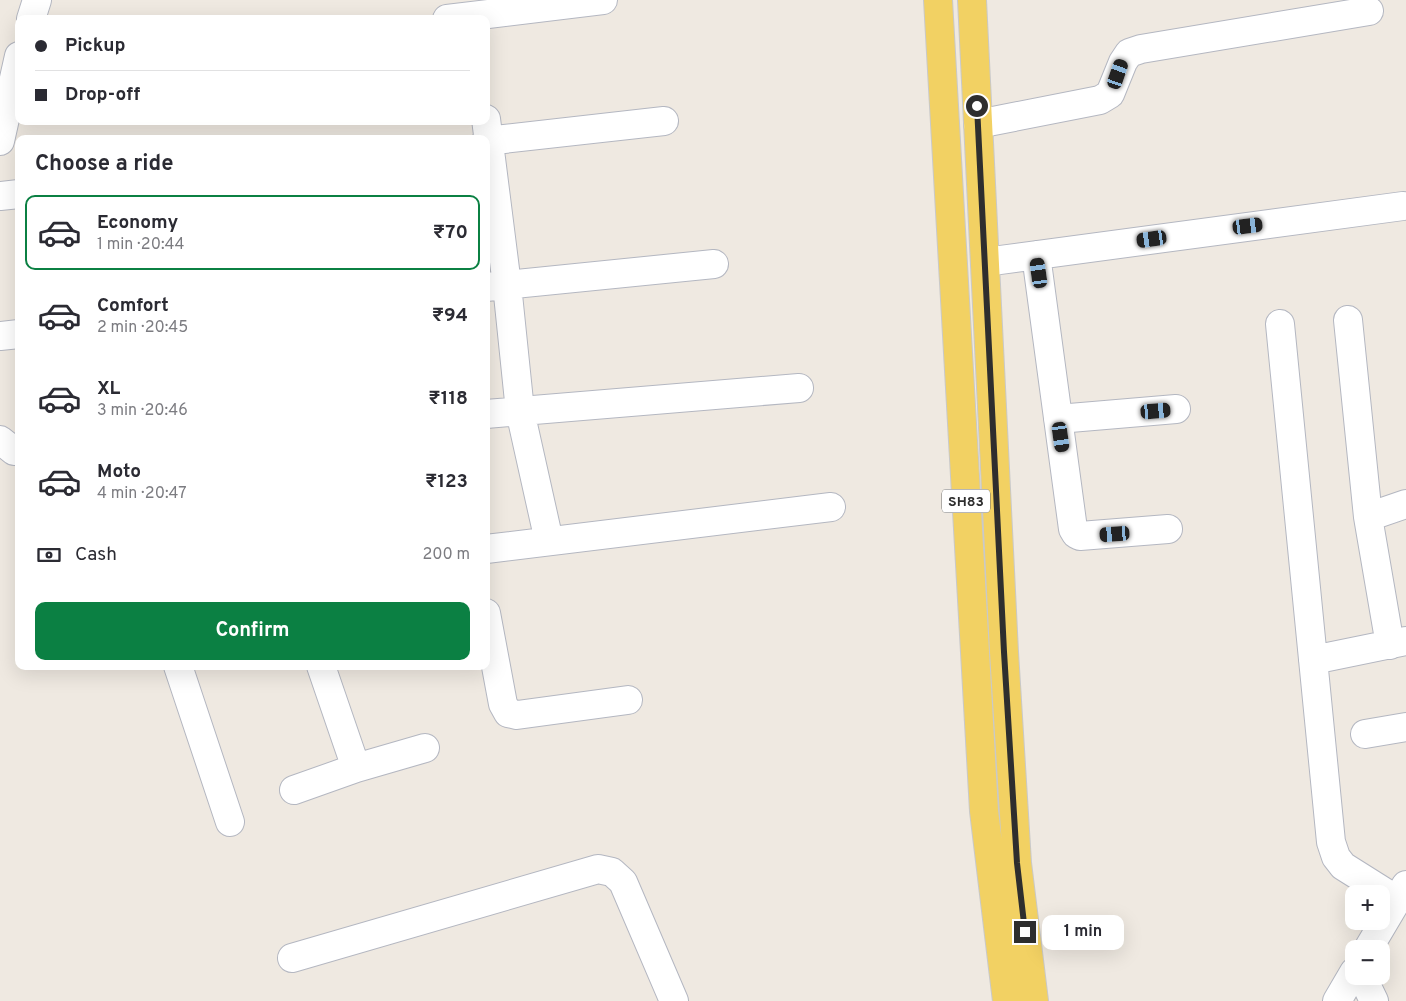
<!DOCTYPE html>
<html lang="en">
<head>
<meta charset="utf-8">
<style>
  :root { --surface:#fff; --page:#f2f2f3; --text:#2b2b33; --muted:#7c7c81; --line:#e1e1e2; --accent:#0b8043 }
  body { margin:0; font-family:Overpass,sans-serif; background:var(--page); color:var(--text); height:100vh; display:flex; flex-direction:column; font-size:19px; white-space:nowrap }
  * { box-sizing:border-box; margin:0 }
  p { font-size:16px; color:var(--muted) }
  .icon { flex:none; width:28px; height:28px; fill:none; stroke:currentColor; stroke-width:2; stroke-linecap:round; stroke-linejoin:round }
  .map { position:relative; flex:1; overflow:hidden }
  .sheet { position:absolute; left:15px; top:135px; width:475px; height:535px; display:flex; flex-direction:column; background:var(--surface); border-radius:10px; box-shadow:0 5px 20px #0002 }
  .sheet>* { flex:none }
  .banner { position:absolute; left:15px; top:15px; width:475px; height:110px; border-radius:10px; box-shadow:0 5px 20px #0002; display:grid; align-content:center; height:110px; padding:0 20px; background:var(--surface) }
  .fabs { position:absolute; left:1345px; top:885px; display:grid; gap:10px }
  .fabs a { display:grid; place-items:center; width:45px; height:45px; border-radius:10px; background:var(--surface); box-shadow:0 5px 20px #0002; font-size:25px }
  .end { position:absolute; width:22px; height:22px; margin:-11px; border:6px solid #2e2e2e; background:#fff; box-shadow:0 0 0 2px #fff }
  .from { border-radius:50% }
  .bubble { position:absolute; height:35px; border-radius:10px; background:var(--surface); box-shadow:0 5px 20px #0002; font-size:16px; font-weight:700; line-height:35px; text-align:center }
  .car { position:absolute; width:15px; height:30px; margin:-15px -8px; border-radius:6px; box-shadow:0 0 4px 1px #0007; background:linear-gradient(#222 24%,#8ab4d8 0 40%,#222 0 76%,#8ab4d8 0 86%,#222 0) }
  .banner b { display:flex; align-items:center; gap:18px; height:48px; font-size:19px }
  .banner b+b { border-top:1px solid var(--line) }
  .banner i { width:12px; height:12px; background:var(--text) }
  ul { padding:0; list-style:none }
  li { display:flex; align-items:center; gap:15px; height:75px; margin:0 10px 8px; padding:0 10px; border:2px solid transparent; border-radius:10px }
  li div { flex:1 }
  li b { display:block; font-size:19px }
  li em { font-style:normal; font-weight:700 }
  li.active { border-color:var(--accent) }
  li>.icon { width:45px; height:45px; stroke-width:1.5 }
  h2 { padding:0 20px; font-size:22px; line-height:60px }
  .pay { display:flex; align-items:center; gap:12px; height:55px; padding:0 20px; font-size:19px }
  .pay p { margin-inline-start:auto }
  .action { display:flex; gap:10px; margin-top:auto; padding:10px 20px }
  .action a { flex:1; height:58px; border-radius:10px; background:var(--accent); color:#fff; font-size:20px; font-weight:700; line-height:58px; text-align:center }
  .map>svg:first-child { display:block }
  .lines { fill:none; stroke-linecap:round; stroke-linejoin:round }
  .minor-casing { stroke:#b4b7c1; stroke-width:30 }
  .tertiary-casing { stroke:#b4b7c1; stroke-width:30 }
  .primary-casing { stroke:#c9c9c9; stroke-width:30 }
  .minor { stroke:#fff; stroke-width:28 }
  .tertiary { stroke:#fff; stroke-width:28 }
  .primary { stroke:#f2d163; stroke-width:28 }
  .route { stroke:#2e2e2e; stroke-width:6 }
  .labels { text-anchor:middle; stroke-width:4; stroke-linejoin:round; paint-order:stroke }
  .shield { fill:#fff; stroke:#6d6d6d; stroke-width:1 }
  .shield-label { font-size:14px; font-weight:bold; fill:#2e2e2e }
</style>
</head>
<body>
<div class="map">
<svg width="1406" height="1001" viewBox="0 0 1406 1001">
  <rect width="100%" height="100%" fill="#efe9e1"/>
  <g class="lines">
    <defs>
      <path id="minor" d="M 447,19 L 603,0
        M 486,119 L 507,285 L 520,411 L 549,541
        M 978,124 L 1100,100 L 1110,94 L 1123,62 L 1129,53 L 1141,49 L 1369,11
        M 486,141 L 664,121
        M 0,196 L 19,194
        M 1036,255 L 1073,529 L 1076,534 L 1080,536 L 1168,529
        M 985,262 L 1403,206
        M 486,287 L 714,264
        M 1348,320 L 1368,517 L 1390,645
        M 1280,324 L 1331,842 L 1336,857 L 1343,866 L 1397,900
        M 0,336 L 19,334
        M 486,414 L 799,388
        M 1058,419 L 1176,409
        M 0,440 L 14,451 L 19,451
        M 1368,517 L 1406,504
        M 486,549 L 831,507
        M 486,613 L 503,704 L 508,713 L 517,715 L 628,700
        M 1313,660 L 1406,641
        M 178,666 L 230,822
        M 321,666 L 356,768
        M 1365,734 L 1406,727
        M 294,790 L 356,768 L 425,748
        M 1368,949 L 1406,885
        M 292,958 L 598,869 L 612,872 L 623,882 L 674,1001
        M 1362,976 L 1374,1001
        M 1337,1001 L 1354,972"/>
      <path id="tertiary" d="M 31,19 L 37,0
        M 0,141 L 19,56"/>
      <path id="primary" d="M 938,0 L 984,811 L 1007,1001
        M 972,0 L 1004,652 L 1017,863 L 1034,1001"/>
    </defs>
    <!-- minor casing -->
    <use href="#minor" class="minor-casing"/>
    <!-- tertiary casing -->
    <use href="#tertiary" class="tertiary-casing"/>
    <!-- primary casing -->
    <use href="#primary" class="primary-casing"/>
    <!-- minor -->
    <use href="#minor" class="minor"/>
    <!-- tertiary -->
    <use href="#tertiary" class="tertiary"/>
    <!-- primary -->
    <use href="#primary" class="primary"/>
  </g>
  <g class="lines">
    <!-- route -->
    <path class="route" d="M 977,106 L 1004,652 L 1017,863 L 1025,932"/>
  </g>
  <g class="labels">
    <!-- shield labels -->
    <rect class="shield" x="942" y="489.5" width="48" height="23" rx="4"/>
    <g class="shield-label">
      <text x="966" y="506">SH83</text>
    </g>
  </g>
</svg>
<div class="fabs">
<a>+</a>
<a>−</a>
</div>
<i class="end from" style="left:977px;top:106px"></i>
<i class="end" style="left:1025px;top:932px"></i>
<div class="bubble" style="left:1042px;top:915px;width:82px">1 min</div>
<i class="car" style="left:1118px;top:74px;rotate:19deg"></i>
<i class="car" style="left:1248px;top:226px;rotate:83deg"></i>
<i class="car" style="left:1152px;top:239px;rotate:262deg"></i>
<i class="car" style="left:1039px;top:273px;rotate:352deg"></i>
<i class="car" style="left:1156px;top:411px;rotate:85deg"></i>
<i class="car" style="left:1061px;top:437px;rotate:172deg"></i>
<i class="car" style="left:1115px;top:534px;rotate:266deg"></i>
<div class="banner">
<b><i class="from"></i>Pickup</b>
<b><i></i>Drop-off</b>
</div>
<section class="sheet">
<h2>Choose a ride</h2>
<ul>
<li class="active"><svg class="icon" aria-label="car" viewBox="0 0 24 24"><path d="M5 17H2v-5l4-1 3-4h7l3 4 3 1v5h-3M9 17h6M6 11h13"/><circle cx="7" cy="17" r="2"/><circle cx="17" cy="17" r="2"/></svg><div><b>Economy</b><p>1 min · 20:44</p></div><em>₹70</em></li>
<li><svg class="icon" aria-label="car" viewBox="0 0 24 24"><path d="M5 17H2v-5l4-1 3-4h7l3 4 3 1v5h-3M9 17h6M6 11h13"/><circle cx="7" cy="17" r="2"/><circle cx="17" cy="17" r="2"/></svg><div><b>Comfort</b><p>2 min · 20:45</p></div><em>₹94</em></li>
<li><svg class="icon" aria-label="car" viewBox="0 0 24 24"><path d="M5 17H2v-5l4-1 3-4h7l3 4 3 1v5h-3M9 17h6M6 11h13"/><circle cx="7" cy="17" r="2"/><circle cx="17" cy="17" r="2"/></svg><div><b>XL</b><p>3 min · 20:46</p></div><em>₹118</em></li>
<li><svg class="icon" aria-label="car" viewBox="0 0 24 24"><path d="M5 17H2v-5l4-1 3-4h7l3 4 3 1v5h-3M9 17h6M6 11h13"/><circle cx="7" cy="17" r="2"/><circle cx="17" cy="17" r="2"/></svg><div><b>Moto</b><p>4 min · 20:47</p></div><em>₹123</em></li>
</ul>
<div class="pay"><svg class="icon" aria-label="cash" viewBox="0 0 24 24"><path d="M3 7h18v10H3z"/><circle cx="12" cy="12" r="2"/></svg>Cash<p>200 m</p></div>
<div class="action"><a>Confirm</a></div>
</section>
</div>
</body>
</html>
